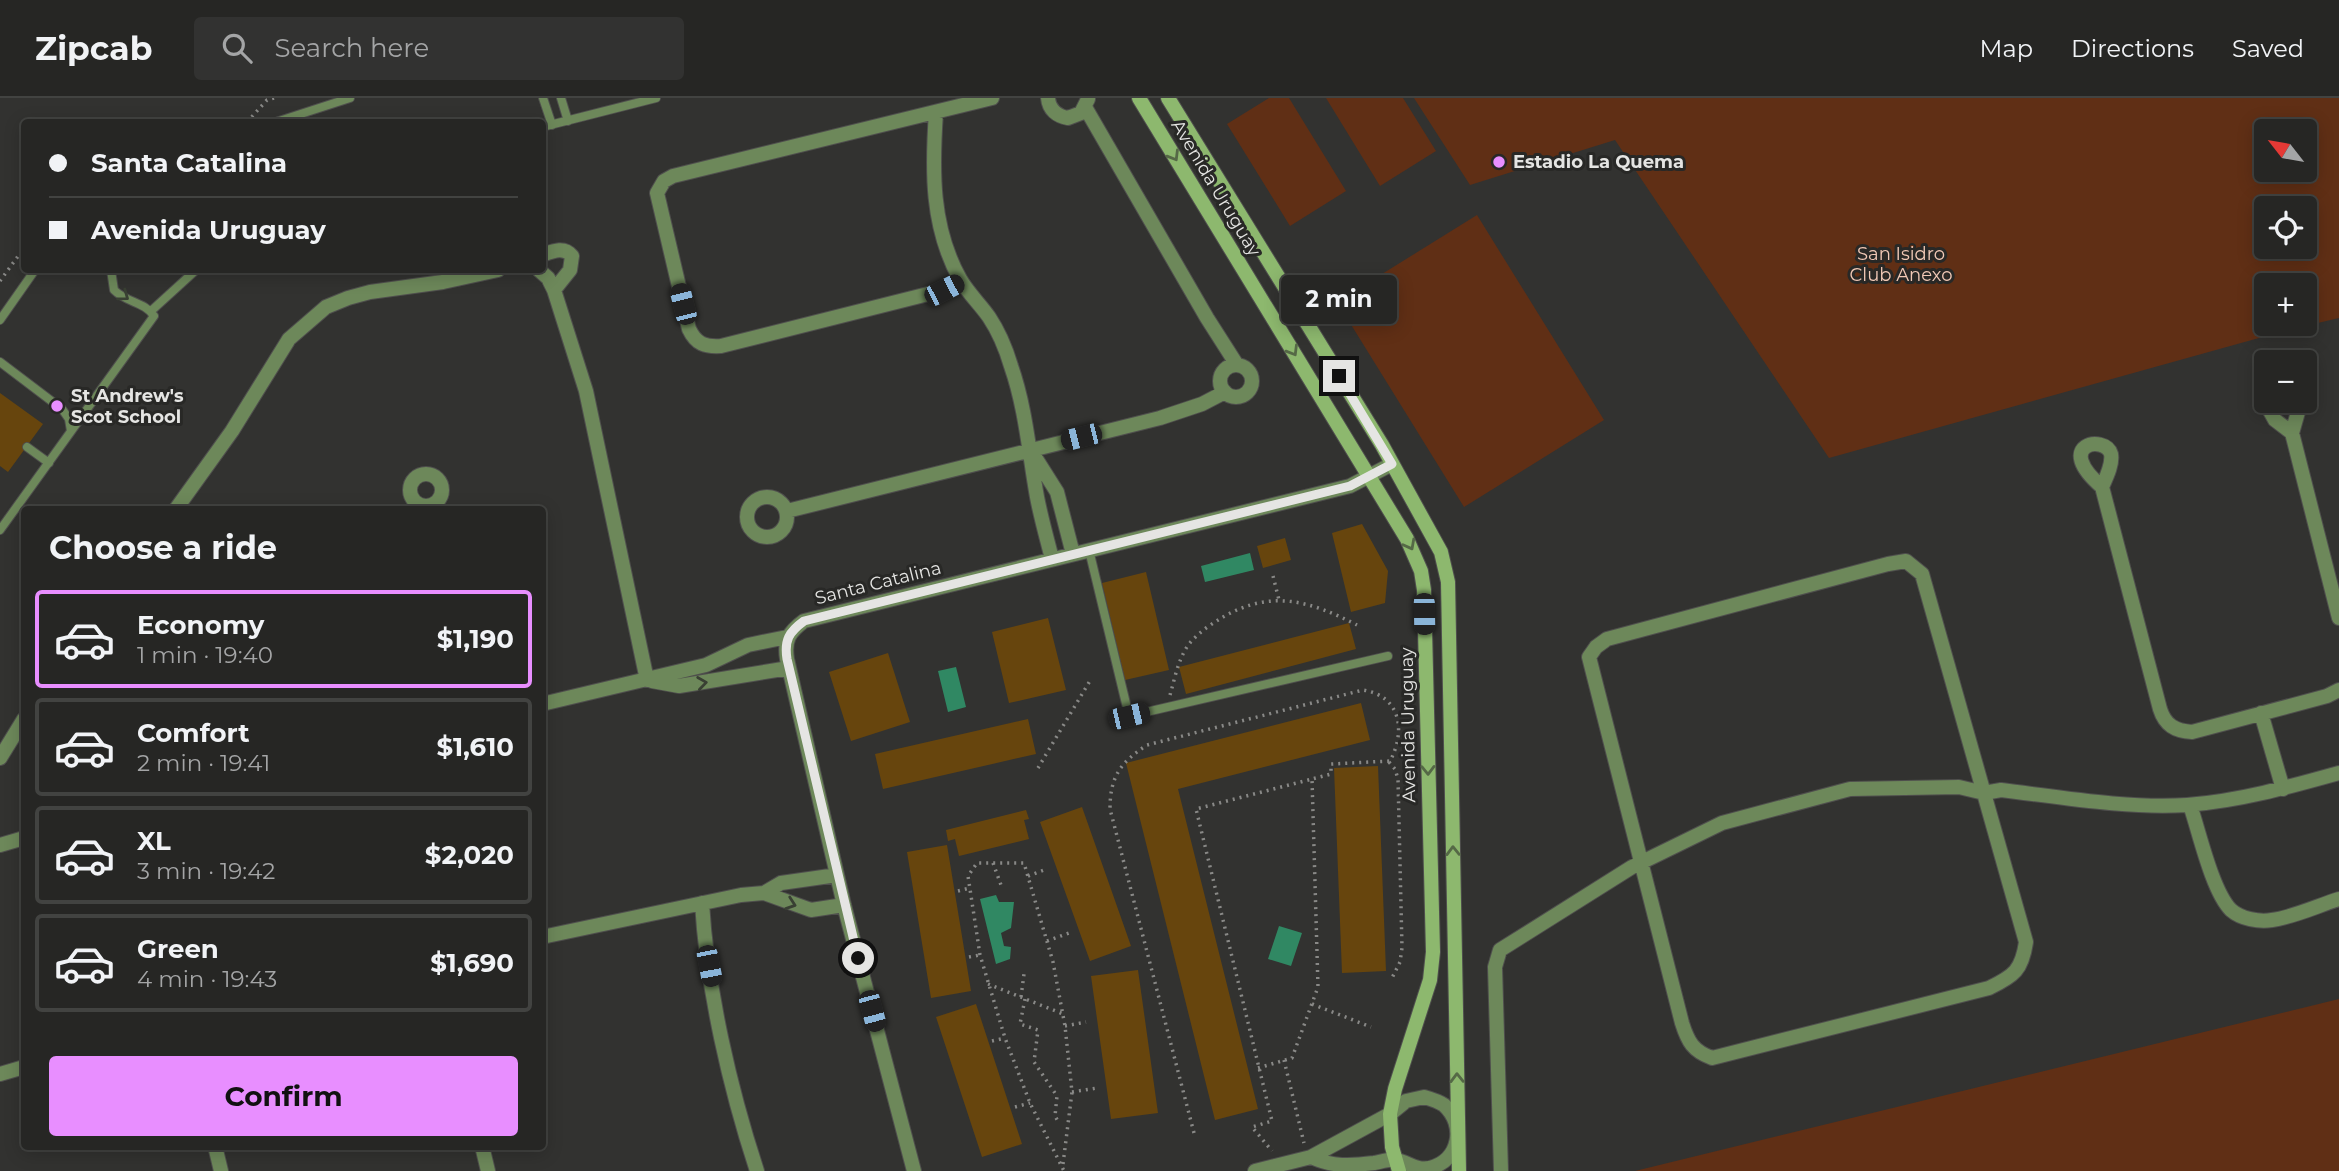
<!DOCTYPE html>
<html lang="en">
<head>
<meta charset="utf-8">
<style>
  :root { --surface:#262624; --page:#323231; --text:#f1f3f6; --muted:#a4a5a6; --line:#424341; --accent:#e88eff }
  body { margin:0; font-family:Montserrat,sans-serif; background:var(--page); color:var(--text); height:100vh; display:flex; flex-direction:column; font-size:26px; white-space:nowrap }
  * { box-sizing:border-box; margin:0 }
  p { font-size:23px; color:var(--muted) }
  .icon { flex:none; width:38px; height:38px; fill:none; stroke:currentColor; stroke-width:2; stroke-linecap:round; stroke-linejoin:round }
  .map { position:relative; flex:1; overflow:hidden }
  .panel { position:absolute; left:21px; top:408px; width:525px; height:644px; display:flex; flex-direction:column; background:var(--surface); border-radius:7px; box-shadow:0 4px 18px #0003,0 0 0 2px var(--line) }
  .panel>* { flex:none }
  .guide { position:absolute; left:21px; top:21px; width:525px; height:154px; border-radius:7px; box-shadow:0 4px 18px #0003,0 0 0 2px var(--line); display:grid; align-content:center; height:154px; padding:0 28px; background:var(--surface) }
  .needle { width:46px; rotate:301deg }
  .buttons { position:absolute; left:2254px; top:21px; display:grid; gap:14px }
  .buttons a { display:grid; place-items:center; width:63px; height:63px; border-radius:7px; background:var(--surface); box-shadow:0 4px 18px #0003,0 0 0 2px var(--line); font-size:35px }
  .end { position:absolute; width:32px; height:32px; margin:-16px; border:9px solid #e5e5e3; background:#111; box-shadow:0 0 0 4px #111 }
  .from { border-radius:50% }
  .bubble { position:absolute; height:49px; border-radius:7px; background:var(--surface); box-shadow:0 4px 18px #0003,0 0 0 2px var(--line); font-size:23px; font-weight:700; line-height:49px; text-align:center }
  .car { position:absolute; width:21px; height:42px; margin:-21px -10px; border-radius:9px; box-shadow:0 0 5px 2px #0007; background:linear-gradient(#222 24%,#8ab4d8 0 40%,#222 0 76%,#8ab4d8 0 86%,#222 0) }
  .guide b { display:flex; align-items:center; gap:24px; height:66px; font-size:26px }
  .guide b+b { border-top:2px solid var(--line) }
  .guide i { width:18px; height:18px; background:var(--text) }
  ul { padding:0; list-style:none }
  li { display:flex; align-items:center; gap:21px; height:98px; margin:0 14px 10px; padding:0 14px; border:4px solid var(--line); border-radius:7px }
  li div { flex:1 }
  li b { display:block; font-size:26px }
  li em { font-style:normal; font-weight:700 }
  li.on { border-color:var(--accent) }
  li>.icon { width:63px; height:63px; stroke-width:1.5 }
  h2 { padding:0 28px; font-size:32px; line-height:84px }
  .button { display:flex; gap:14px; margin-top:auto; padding:14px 28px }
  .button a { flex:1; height:80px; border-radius:7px; background:var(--accent); color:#111; font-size:28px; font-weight:700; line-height:80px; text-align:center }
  header { display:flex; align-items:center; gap:42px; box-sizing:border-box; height:98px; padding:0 35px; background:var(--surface); border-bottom:2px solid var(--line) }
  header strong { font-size:33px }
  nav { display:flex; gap:38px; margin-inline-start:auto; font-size:24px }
  .search { width:490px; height:63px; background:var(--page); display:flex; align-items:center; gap:18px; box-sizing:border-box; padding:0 24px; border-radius:7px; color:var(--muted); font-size:26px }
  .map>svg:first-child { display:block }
  .green { fill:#602f15; fill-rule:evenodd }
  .water { fill:#308863 }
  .building { fill:#67450d }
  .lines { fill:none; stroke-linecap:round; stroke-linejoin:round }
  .lane-casing { stroke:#4f4f4d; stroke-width:10 }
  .street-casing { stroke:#4f4f4d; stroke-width:16 }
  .secondary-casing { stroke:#4f4f4d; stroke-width:16 }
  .path { stroke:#898987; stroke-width:3.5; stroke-dasharray:2 5; stroke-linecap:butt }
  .lane { stroke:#6d885a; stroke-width:8 }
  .street { stroke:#6d885a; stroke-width:14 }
  .secondary { stroke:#8db86e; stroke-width:14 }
  .oneway { stroke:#556946 }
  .oneway2 { stroke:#394033 }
  .route { stroke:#e5e5e3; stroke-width:9 }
  .poi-dot { fill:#e88eff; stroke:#282826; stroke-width:2.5 }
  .labels { text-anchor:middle; stroke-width:6; stroke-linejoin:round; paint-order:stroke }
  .poi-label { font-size:18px; font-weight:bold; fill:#e5e5e3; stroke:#282826; text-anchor:start }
  .street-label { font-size:18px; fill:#e5e5e3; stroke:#282826 }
  .park-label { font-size:18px; fill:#f2c9b6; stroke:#282826 }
</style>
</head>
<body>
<header>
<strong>Zipcab</strong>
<div class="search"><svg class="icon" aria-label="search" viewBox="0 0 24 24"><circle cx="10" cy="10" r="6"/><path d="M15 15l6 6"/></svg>Search here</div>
<nav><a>Map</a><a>Directions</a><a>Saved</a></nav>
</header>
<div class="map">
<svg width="2339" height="1073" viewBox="0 0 2339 1073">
  <rect width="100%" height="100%" fill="#323230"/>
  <!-- green -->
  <path class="green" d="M 1269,0 L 1289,0 L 1346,93 L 1290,128 L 1227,26 Z
    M 1326,0 L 1403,0 L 1436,53 L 1380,88 Z
    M 1414,0 L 2339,0 L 2339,220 L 2284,233 L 1829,360 L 1615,42 L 1470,87 ZM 2266,33 L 2305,33 L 2305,72 L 2266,72 ZM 2266,110 L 2305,110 L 2305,149 L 2266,149 ZM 2266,187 L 2305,187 L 2305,226 L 2266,226 Z
    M 1477,117 L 1604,322 L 1464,409 L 1337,204 Z
    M 2339,901 L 2339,1073 L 1635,1073 Z"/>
  <!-- water -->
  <path class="water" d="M 1250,455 L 1254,472 L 1205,484 L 1201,468 Z
    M 956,569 L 966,609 L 948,614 L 938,573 Z
    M 996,797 L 999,804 L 1014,804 L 1011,830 L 1001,835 L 1004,848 L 1011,849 L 1010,861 L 996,866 L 980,801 Z
    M 1279,828 L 1302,835 L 1291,868 L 1268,861 Z"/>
  <!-- building -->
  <path class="building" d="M 0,295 L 43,326 L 8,374 L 0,368 Z
    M 1362,426 L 1388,473 L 1385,505 L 1351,514 L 1332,435 Z
    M 1285,440 L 1291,462 L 1263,470 L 1257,448 Z
    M 1146,474 L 1169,572 L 1125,582 L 1102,485 Z
    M 1048,520 L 1066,592 L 1009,605 L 992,534 Z
    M 1349,525 L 1356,551 L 1186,596 L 1179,569 Z
    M 888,555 L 910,624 L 851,643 L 829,574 Z
    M 1361,605 L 1370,642 L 1178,691 L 1258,1011 L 1215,1022 L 1126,665 Z
    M 1028,621 L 1036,656 L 883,691 L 875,656 Z
    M 1378,668 L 1386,873 L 1342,875 L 1334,670 Z
    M 1082,709 L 1131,848 L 1090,863 L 1040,724 Z
    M 1026,712 L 1029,721 L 1024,722 L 1029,741 L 959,758 L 955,741 L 948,743 L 946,732 Z
    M 947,747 L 971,893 L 931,900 L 907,754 Z
    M 1138,872 L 1158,1015 L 1111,1021 L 1091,878 Z
    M 976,906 L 1022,1046 L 982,1059 L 936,919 Z"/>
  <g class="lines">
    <defs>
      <path id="lane" d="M 543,0 L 552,27
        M 561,0 L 568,23
        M 276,24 L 350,0
        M 542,29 L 656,0
        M 151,213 L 196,172
        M 0,222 L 35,172
        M 0,264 L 62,311 L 69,321 L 71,333
        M 27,349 L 49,365
        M 0,432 L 154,218 C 145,204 127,205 114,192 L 111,172
        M 1089,452 L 1129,618 L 1388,558"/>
      <path id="street" d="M 1048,0 C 1049,12 1057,18 1068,20 L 1081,15 L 1088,1
        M 1085,9 L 1207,220 L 1237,267
        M 936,14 C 932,72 931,129 960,181 C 968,195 980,206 989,219 C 999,234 1006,251 1011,268 C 1026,311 1029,355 1037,399 C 1041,420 1047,441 1052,461
        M 542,157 C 553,153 564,148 572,158 L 570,172 L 554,192
        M 539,172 L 548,180 L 554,192 L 586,293 L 647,582
        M 961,183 L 944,192 L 721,248 C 705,249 696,246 689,231 L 657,95 L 664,83 L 673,78 L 992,0
        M1220 283a16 16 0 1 1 32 0a16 16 0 1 1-32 0Z
        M 2272,303 L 2270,313 L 2275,322 L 2292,335
        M 2297,303 L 2298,314 L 2292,335 L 2339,520
        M 1033,356 L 1057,394 L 1073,456
        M410 392a16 16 0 1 1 32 0a16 16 0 1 1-32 0Z
        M 2102,389 C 2106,380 2113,366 2111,356 C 2105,336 2052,346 2102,389 L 2160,611 C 2165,627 2175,633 2192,634 L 2327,598 L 2339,592
        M747 419a20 20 0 1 1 40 0a20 20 0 1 1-40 0Z
        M 176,411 L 232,333 L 289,241 L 326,209 L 348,200 L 370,194 L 443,184 L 498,172
        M 787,413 L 1160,320 L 1202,306 L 1225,294
        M 1906,463 L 1922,476 L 2026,844 C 2022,872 2014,878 1989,890 L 1712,960 C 1693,953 1688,944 1682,925 L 1589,559 L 1596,549 L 1607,541 L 1888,466 Z
        M 652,583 L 679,588 L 789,570
        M 542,606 L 706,567 L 748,547 L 787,539
        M 2261,615 L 2283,691
        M 0,660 L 24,621
        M 2190,707 C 2199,733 2212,793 2231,812 C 2241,821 2259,824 2272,822 C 2294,819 2317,808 2339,801
        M 0,747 L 24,740
        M 764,795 L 781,785 L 837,777
        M 702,805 C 707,891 730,991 757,1073
        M 542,839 L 741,797 L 764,795 L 811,812 L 844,807
        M 0,976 L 24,969
        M 1424,999 C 1431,1001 1438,1003 1444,1007 C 1466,1027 1460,1062 1430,1070 C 1414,1073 1408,1063 1395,1062 C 1389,1061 1380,1064 1374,1065 C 1350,1068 1333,1069 1311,1059 L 1390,1016 L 1406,1003 Z
        M 215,1048 L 221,1073
        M 482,1048 L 488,1073
        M 914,1073 L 844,807 L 787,561 C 784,542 789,534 804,523 L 1350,388 L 1392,366
        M 1255,1073 L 1311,1059
        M 1501,1073 L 1495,869 L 1500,852 L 1632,769 L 1722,725 L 1850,691 L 1959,689 L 1984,695 L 2001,692 C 2059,699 2129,711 2187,707 C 2239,703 2289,689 2339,675"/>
      <path id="secondary" d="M 1139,0 L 1407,441 L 1421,473 L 1424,492 L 1433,854 L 1430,882 L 1395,991 L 1390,1016 L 1392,1049 L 1399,1073
        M 1168,0 L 1382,347 L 1441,454 L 1448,484 L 1459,1073"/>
    </defs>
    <!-- lane casing -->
    <use href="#lane" class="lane-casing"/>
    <!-- street casing -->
    <use href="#street" class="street-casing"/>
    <!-- secondary casing -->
    <use href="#secondary" class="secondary-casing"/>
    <!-- path -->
    <path class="path" d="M 247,24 L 267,2 L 274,0
      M 0,183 L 24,150
      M 1273,478 L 1279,502
      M 1170,597 C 1175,580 1178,561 1189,546 C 1198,535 1211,526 1223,519 C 1272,491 1310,503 1357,527
      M 1389,664 L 1395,671 L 1398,681 L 1402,850 L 1400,864 L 1392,880
      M 1038,670 L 1091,581
      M 993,765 L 1001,787
      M 1028,778 L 1047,771
      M 958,793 L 970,790
      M 1047,843 L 1069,835
      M 969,859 L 980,857
      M 988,886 L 1063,916
      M 1021,899 L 1024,876
      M 1025,901 L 1020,926 L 1038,932 L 1034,964 L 1057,998 L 1055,1018 L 1059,1025
      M 1312,906 L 1371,929
      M 1065,928 L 1086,924
      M 992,943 L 1005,940
      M 1284,962 L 1304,1045
      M 1258,970 L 1292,960 L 1318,889 L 1312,681 L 1196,711 L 1272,1023 L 1252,1029 L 1272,1053
      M 1072,994 L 1097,990
      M 1015,1009 L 1030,1005
      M 1194,1035 L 1110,711 C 1110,678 1121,664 1147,647 L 1363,592 C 1401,598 1406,633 1390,663 L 1331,666 L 1331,676 L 1312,681
      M 1063,1066 L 1072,994 L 1065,928 L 1053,864 L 1024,765 L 977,765 L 968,778 L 980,857 L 1005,940 L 1030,1005 L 1064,1073"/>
    <!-- lane -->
    <use href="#lane" class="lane"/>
    <!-- street -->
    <use href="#street" class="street"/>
    <!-- secondary -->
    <use href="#secondary" class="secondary"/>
  </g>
  <!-- one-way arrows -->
  <defs><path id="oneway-chevron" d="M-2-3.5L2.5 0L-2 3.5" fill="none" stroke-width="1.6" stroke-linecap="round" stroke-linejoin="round" transform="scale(1.75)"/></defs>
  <g class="oneway">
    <use href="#oneway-chevron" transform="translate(1174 58) rotate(59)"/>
    <use href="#oneway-chevron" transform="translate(1293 253) rotate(59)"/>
    <use href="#oneway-chevron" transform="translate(1410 447) rotate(62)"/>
    <use href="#oneway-chevron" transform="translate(1428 672) rotate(89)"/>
    <use href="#oneway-chevron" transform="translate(1453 753) rotate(-91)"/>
    <use href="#oneway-chevron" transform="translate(1457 980) rotate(-91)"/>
  </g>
  <g class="oneway2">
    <use href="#oneway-chevron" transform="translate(124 198) rotate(36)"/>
    <use href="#oneway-chevron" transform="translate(702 585) rotate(-8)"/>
    <use href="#oneway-chevron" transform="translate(791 806) rotate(19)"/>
  </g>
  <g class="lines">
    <!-- route -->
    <path class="route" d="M 858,860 L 787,561 C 784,542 789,534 804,523 L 1350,388 L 1392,366 L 1339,278"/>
  </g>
  <!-- markers -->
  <g class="poi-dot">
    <circle cx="1499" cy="64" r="7"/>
    <circle cx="57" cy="308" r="7"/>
  </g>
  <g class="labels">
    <!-- poi labels -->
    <g class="poi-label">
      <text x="1513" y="70">Estadio La Quema</text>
      <text x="71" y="304">St Andrew's<tspan x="71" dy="21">Scot School</tspan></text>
    </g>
    <!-- street labels -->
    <g class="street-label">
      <text transform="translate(1216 90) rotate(59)" y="6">Avenida Uruguay</text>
      <text transform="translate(878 485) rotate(-14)" y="6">Santa Catalina</text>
      <text transform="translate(1408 627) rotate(-91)" y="6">Avenida Uruguay</text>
    </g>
    <!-- park labels -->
    <g class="park-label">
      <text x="1901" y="162">San Isidro<tspan x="1901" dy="21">Club Anexo</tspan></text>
    </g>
  </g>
</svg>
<div class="buttons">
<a><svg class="needle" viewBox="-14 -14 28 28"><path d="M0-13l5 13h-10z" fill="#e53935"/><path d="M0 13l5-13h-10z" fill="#a4a5a6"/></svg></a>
<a><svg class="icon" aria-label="locate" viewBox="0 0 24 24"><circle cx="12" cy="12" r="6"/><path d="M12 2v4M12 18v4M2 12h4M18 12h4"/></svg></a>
<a>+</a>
<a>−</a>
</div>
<i class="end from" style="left:858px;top:860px"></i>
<i class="end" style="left:1339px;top:278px"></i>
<div class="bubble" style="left:1281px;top:177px;width:116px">2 min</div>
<i class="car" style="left:944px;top:192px;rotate:63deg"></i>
<i class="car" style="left:683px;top:206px;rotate:346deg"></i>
<i class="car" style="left:1081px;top:339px;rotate:256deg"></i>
<i class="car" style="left:1424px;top:516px;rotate:179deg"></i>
<i class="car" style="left:1129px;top:618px;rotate:77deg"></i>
<i class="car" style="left:709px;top:868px;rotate:169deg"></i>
<i class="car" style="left:872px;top:913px;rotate:165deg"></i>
<div class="guide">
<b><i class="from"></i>Santa Catalina</b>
<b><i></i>Avenida Uruguay</b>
</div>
<section class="panel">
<h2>Choose a ride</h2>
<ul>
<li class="on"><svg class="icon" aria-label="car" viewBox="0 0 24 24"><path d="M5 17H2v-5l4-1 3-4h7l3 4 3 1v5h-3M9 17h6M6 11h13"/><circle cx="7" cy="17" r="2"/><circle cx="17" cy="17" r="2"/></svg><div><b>Economy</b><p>1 min · 19:40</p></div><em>$1,190</em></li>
<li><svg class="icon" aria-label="car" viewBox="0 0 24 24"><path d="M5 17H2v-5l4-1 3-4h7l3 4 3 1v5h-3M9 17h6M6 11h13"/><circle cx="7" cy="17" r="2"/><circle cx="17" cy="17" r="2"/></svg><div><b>Comfort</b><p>2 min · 19:41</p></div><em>$1,610</em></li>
<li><svg class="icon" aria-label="car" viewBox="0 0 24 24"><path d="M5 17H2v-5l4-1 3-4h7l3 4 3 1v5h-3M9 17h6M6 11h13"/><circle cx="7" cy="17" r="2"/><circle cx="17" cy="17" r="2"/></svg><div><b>XL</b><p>3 min · 19:42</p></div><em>$2,020</em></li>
<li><svg class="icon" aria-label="car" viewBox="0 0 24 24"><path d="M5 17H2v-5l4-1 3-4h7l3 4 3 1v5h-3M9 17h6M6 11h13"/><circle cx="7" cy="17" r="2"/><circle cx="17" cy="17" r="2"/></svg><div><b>Green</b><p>4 min · 19:43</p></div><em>$1,690</em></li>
</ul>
<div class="button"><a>Confirm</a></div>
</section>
</div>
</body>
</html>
